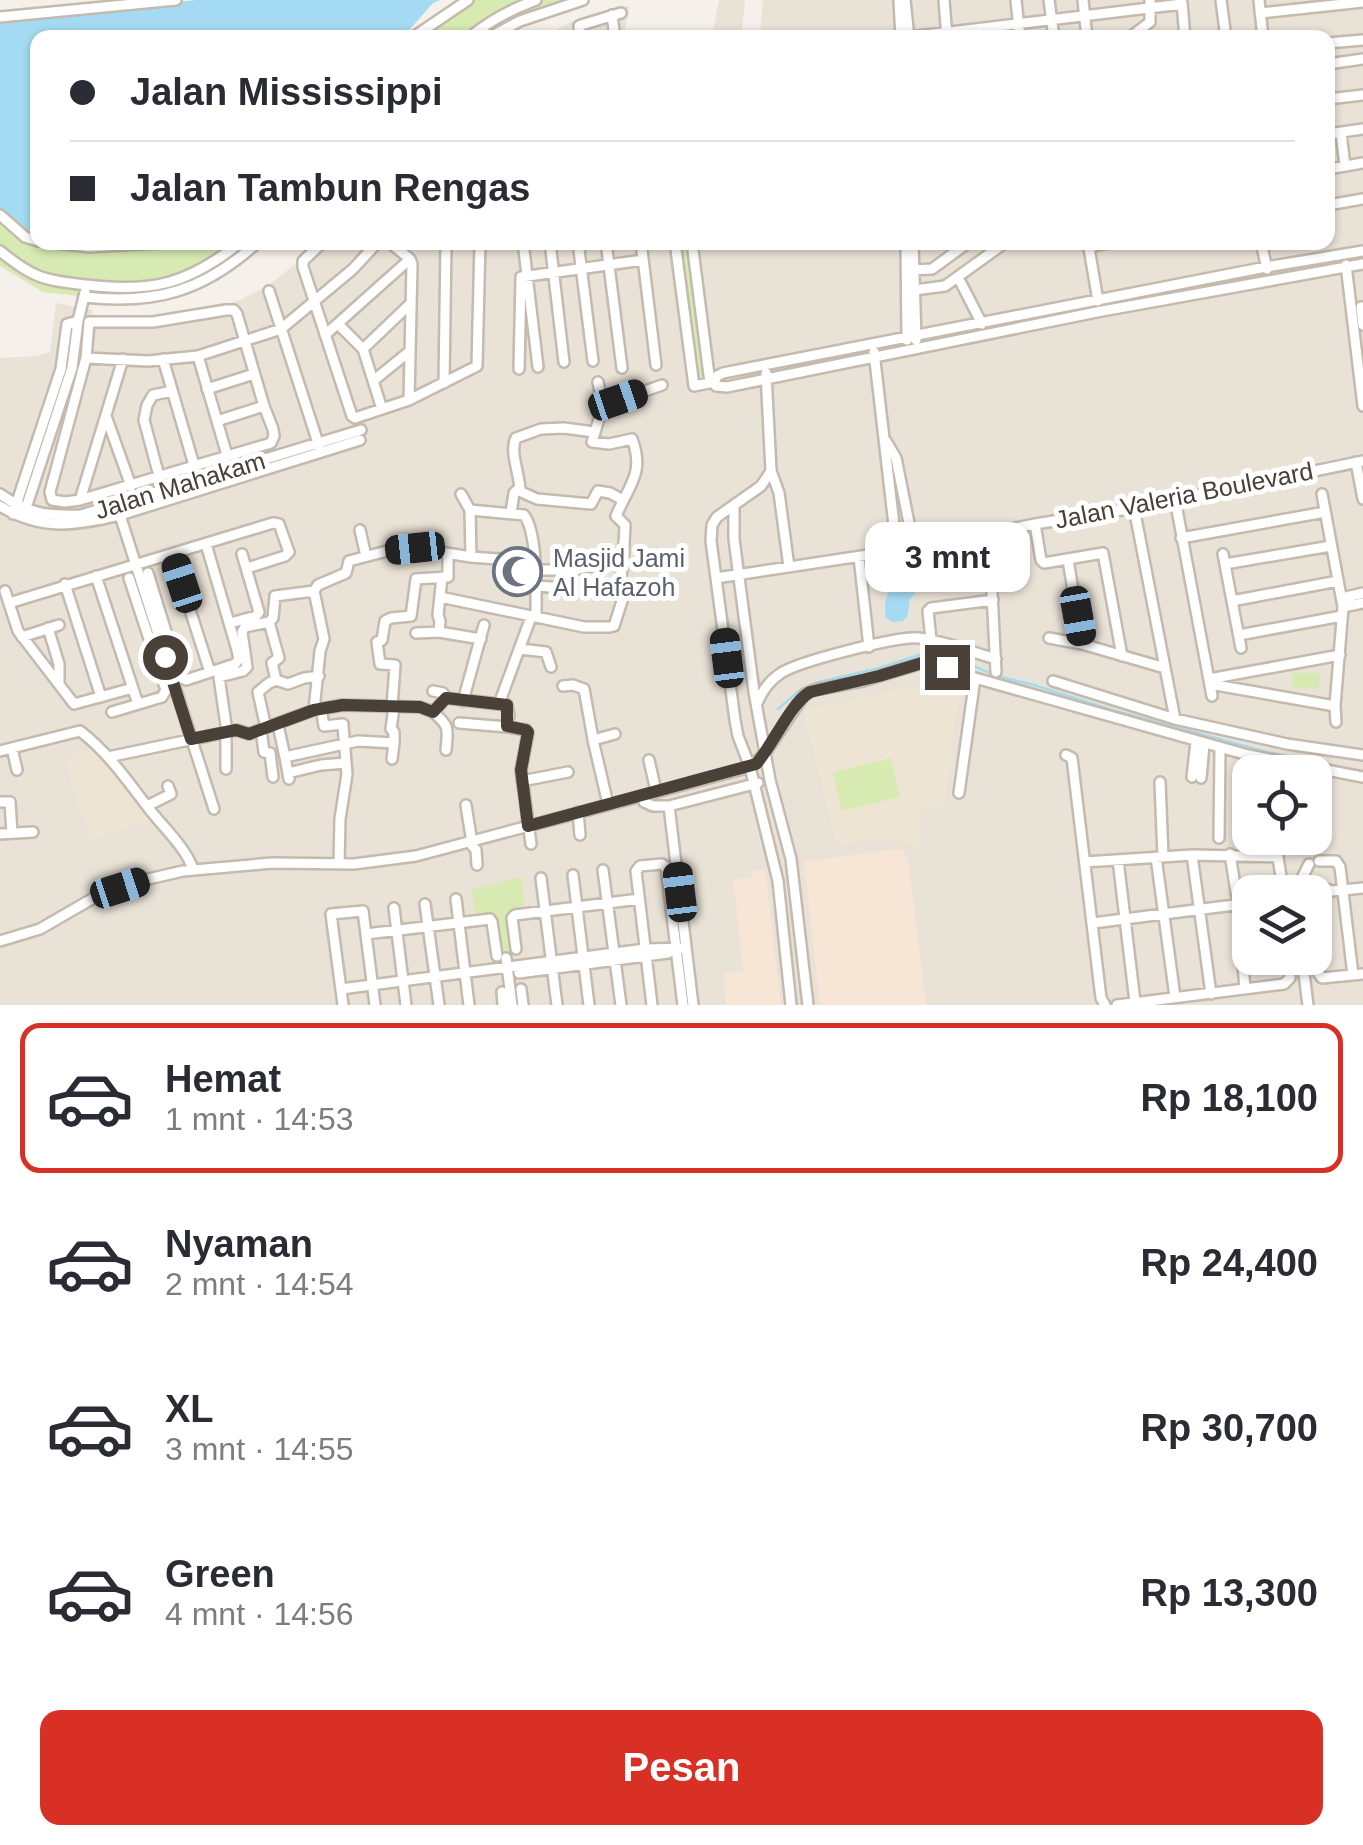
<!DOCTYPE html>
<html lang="id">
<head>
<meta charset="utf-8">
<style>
  :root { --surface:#fff; --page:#f7f7f7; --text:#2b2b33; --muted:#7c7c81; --line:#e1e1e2; --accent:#d93025 }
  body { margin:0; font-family:Helvetica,sans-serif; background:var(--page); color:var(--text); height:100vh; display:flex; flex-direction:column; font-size:38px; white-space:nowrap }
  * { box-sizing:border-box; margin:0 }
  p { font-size:32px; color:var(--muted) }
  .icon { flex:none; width:55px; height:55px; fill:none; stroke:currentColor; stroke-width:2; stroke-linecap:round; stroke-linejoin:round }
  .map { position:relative; height:1005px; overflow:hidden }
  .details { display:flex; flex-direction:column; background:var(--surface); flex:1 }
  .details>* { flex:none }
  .hud { position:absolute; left:30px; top:30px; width:1305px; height:220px; border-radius:20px; box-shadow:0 2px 8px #0004; display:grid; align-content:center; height:220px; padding:0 40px; background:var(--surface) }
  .buttons { position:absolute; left:1232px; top:755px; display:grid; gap:20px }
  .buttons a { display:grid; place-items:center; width:100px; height:100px; border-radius:20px; background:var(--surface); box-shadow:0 2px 8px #0004; font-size:50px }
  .end { position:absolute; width:45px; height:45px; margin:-22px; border:12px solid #494037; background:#fff; box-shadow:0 0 0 5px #fff }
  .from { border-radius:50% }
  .bubble { position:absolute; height:70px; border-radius:20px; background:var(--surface); box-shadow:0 2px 8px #0004; font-size:32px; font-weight:800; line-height:70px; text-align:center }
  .car { position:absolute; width:30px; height:60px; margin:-30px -15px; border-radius:12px; box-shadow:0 0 8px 2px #0007; background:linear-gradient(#222 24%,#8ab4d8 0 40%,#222 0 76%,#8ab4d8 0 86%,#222 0) }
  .hud b { display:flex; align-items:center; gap:35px; height:95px; font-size:38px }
  .hud b+b { border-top:2px solid var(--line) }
  .hud i { width:25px; height:25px; background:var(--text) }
  ul { padding:18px 0 0; list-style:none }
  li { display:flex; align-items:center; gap:30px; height:150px; margin:0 20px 15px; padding:0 20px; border:5px solid transparent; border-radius:20px }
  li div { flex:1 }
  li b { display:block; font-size:38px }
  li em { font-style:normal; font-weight:800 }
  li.current { border-color:var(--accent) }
  li>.icon { width:90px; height:90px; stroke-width:1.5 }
  .action { display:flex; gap:20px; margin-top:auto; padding:20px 40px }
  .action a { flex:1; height:115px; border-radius:20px; background:var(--accent); color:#fff; font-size:40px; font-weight:800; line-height:115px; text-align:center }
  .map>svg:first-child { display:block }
  .residential { fill:#e9e2d7; fill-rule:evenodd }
  .commercial { fill:#f7e5d5 }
  .education { fill:#eee4d3 }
  .green { fill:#d6eab2 }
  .water { fill:#a5dbf2 }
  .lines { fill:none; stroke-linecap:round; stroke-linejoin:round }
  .stream { stroke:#a5dbf2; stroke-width:2.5 }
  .minor-casing { stroke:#c4baae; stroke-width:14 }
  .minor { stroke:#fff; stroke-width:9 }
  .route { stroke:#494037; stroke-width:12 }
  .labels { text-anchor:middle; stroke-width:10; stroke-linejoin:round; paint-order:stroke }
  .street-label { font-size:25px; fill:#494037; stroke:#fff }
  .worship-label { font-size:25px; fill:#5b616d; stroke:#fff; text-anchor:start }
</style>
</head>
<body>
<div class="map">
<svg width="1363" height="1005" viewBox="0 0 1363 1005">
  <rect width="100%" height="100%" fill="#f5f0e9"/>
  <!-- residential -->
  <path class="residential" d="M 719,0 L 745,0 L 742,30 L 760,33 L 763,0 L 1363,0 L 1363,1005 L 0,1005 L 0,358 L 37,356 L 50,352 L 56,303 L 92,310 L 92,317 L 167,318 L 207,310 L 242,299 L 268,286 L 321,243 L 1328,242 L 1328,38 L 712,37 ZM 1250,772 L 1315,772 L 1315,838 L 1250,838 ZM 1250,892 L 1315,892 L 1315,958 L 1250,958 Z
    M 630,6 L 623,37 L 540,38 L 573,21 L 605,10 Z"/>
  <!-- commercial -->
  <path class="commercial" d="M 896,849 L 903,851 L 908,858 L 926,1005 L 820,1005 L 804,862 Z
    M 765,870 L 781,1005 L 726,1005 L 723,974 L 743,971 L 733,879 L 752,878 L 752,871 Z"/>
  <!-- education -->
  <path class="education" d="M 917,685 L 959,694 L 945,800 L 939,806 L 918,807 L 920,832 L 918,848 L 901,841 L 886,839 L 837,846 L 804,711 Z
    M 99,750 L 153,819 L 92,840 L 69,776 L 66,755 Z"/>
  <!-- green -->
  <path class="green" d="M 468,0 L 585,0 L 488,37 L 412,38 Z
    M 0,215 L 38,242 L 95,247 L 179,242 L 258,243 L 224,271 L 168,296 L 104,299 L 43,292 L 0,266 Z
    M 675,243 L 692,243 L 710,383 L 694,386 Z
    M 873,345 L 875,356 L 720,388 L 717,376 Z
    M 1292,673 L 1320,673 L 1319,689 L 1292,688 Z
    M 891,758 L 900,797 L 842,811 L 833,772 Z
    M 521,877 L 525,910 L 508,913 L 513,955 L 500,956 L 495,915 L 475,918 L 472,890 Z"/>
  <!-- water -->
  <path class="water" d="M 196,0 L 440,0 L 433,3 L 403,37 L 38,38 L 37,234 L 17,226 L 0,215 L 0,21 Z
    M 936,559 C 953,560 963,565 977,574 L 977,585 L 968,588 L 944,579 L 924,583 L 910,599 L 907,617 L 903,621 L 892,622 L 886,618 C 879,588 908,564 936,559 Z"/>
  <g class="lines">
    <!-- stream -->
    <path class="stream" d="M 778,709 L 799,691 L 815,683 L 879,668 L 928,652 L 957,659 L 997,676 L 1034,685 L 1109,709 L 1267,752 L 1363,772
      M 688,777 L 719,769"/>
    <defs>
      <path id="minor" d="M 899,0 L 901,38
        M 905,0 L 909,38
        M 944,0 L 947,38
        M 1016,0 L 1020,38
        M 1049,0 L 1054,38
        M 1083,0 L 1087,38
        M 1221,0 L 1226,38
        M 1259,0 L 1263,38
        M 1182,3 L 1185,38
        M 1260,13 L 1363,2
        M 612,15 L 615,38
        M 0,17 L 176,0
        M 909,37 L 1182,4
        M 412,38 L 468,0
        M 469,38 C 489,21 512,9 536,0
        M 488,38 L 520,21 L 583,0
        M 580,38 L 579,26 L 581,25 L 621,13
        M 1129,38 L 1150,22 L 1150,0
        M 1328,43 L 1363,40
        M 1328,64 L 1363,59
        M 1328,99 L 1363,95
        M 1341,133 L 1345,166
        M 1328,134 L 1363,129
        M 1328,169 L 1363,163
        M 1328,205 L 1363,199
        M 0,215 L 25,237 L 38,241
        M 48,242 L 89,247 L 179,242
        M 323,242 L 303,261 L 303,267 L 352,416 L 355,418 L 409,400 L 477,366 L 480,242
        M 389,242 L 410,259 L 412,264 L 409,400
        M 523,242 L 538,367
        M 550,242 L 564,362
        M 578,242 L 593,361
        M 606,242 L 622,368
        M 641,242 L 656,365
        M 675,242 L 694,386 L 714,382
        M 692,242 L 710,383
        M 906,242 L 907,340
        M 913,242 L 916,340
        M 1088,242 L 1098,301
        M 1261,242 L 1267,269
        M 1089,247 L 1115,242
        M 0,251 C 34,279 44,280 86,285 C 153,293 188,284 241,242
        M 1363,251 L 1266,267 L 723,373 L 717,376 L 714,383 L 716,386 L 727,387 L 1102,311 L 1363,264
        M 1346,265 L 1363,406
        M 910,270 L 932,269 L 969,242
        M 958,277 L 982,324
        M 269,291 L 319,446
        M 907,291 L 945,286 L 1006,242
        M 84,297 C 156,305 204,291 258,242
        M 1363,307 L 1361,307 L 1363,325
        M 226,310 L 234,310 L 237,314 L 264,406 L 273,429 L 274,436 L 271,443 L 80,500 L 65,502 L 52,500 L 50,492 L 86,358 L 89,322 L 153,322 Z
        M 78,321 L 85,292
        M 338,324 L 363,349 L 382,409
        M 325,335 L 410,259
        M 363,349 L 411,303
        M 874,352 L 897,551
        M 198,356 L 227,455
        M 86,358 L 148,361 L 198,356 L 281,329 L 353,269 L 378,242
        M 163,359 L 194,465
        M 519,369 L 521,277 L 643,260
        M 766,373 L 771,471 L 779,493 L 789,567
        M 373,381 L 410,351
        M 444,383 L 446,242
        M 207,389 L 254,374
        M 603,406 L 662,385
        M 106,416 L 131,486
        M 217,421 L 264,406
        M 886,441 L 896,458 L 914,548
        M 1356,462 L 1363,499
        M 771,471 L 761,486 L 717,517 L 712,525 L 711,541 L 735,720 L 738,736 L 750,767 L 778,881 L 791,1005
        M 159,476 L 144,420 L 147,405 L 153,395 L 172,391
        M 520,491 C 520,474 509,452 516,438 L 541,429 L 564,428 L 594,432
        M 0,494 C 28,514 47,516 81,515 L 361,430
        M 461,494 L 470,510
        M 1322,494 L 1343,607 L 1335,706 L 1336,722
        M 1175,499 L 1212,696
        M 80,500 L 123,359
        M 0,506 C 42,531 75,526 120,515 L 360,440
        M 734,506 L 734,539 L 754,692 L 770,780 L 791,859 L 808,1005
        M 1134,508 L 1175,719
        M 119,512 L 214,809
        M 511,513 L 514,493 L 517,490 L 537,499 L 591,504 L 598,491 L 610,493 L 623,500
        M 13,514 L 61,369 L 67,324 L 78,321 L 72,368 L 23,517
        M 1035,524 L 1041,560 L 1044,563 L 1103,553 L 1122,656
        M 360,530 L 366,556
        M 989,533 L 996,672
        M 1181,538 L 1325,512
        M 172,554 L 210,672
        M 1223,554 L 1241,648
        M 471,557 L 470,510 L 524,515 C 538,533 536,593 536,617
        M 859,557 L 869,647
        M 1068,560 L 1082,644 L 1165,668
        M 1225,564 L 1331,546
        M 536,570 L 575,570 L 595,565 L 623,564 L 625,525 L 616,516 C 629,485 645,473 632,439 L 609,444 L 592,442 L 603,406 L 598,382
        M 148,573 L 180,677 L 186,680 L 235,664 L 239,659 L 237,650 L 206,544
        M 96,576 L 138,704
        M 716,578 L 914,548 L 1035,524 L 1134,508 L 1363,461
        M 65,584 L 101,697
        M 536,586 L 564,588
        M 5,591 L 18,631 L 74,704 L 133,688
        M 440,597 L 584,627 L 610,627 L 614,626 L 622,601 L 618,593 L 623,564
        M 1342,598 L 1363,593
        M 1232,601 L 1338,581
        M 9,603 L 273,523 L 279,524 L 289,552 L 285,556 L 247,568
        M 1343,607 L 1363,603
        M 269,622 L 273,618 L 275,596 L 314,591
        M 230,623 L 256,616 L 259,612 L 242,554
        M 48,628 L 59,664 L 59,684
        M 439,632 L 440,621 L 438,615 L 442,577
        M 416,633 L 439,632 L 481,639
        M 1239,635 L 1342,616
        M 22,637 L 59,625
        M 1049,638 L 1082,644
        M 931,640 L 928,611 L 931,608 L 993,600
        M 520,649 L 546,652 L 551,667
        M 1209,679 L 1340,655
        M 276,680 L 288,684 L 304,678 L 319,676
        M 1053,681 L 1175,719 L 1287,744 L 1363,755
        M 1210,684 L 1335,706
        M 563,686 L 573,685 L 584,689 L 593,739
        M 433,691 L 443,693 L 446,698
        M 463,701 L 484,625
        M 757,703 C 763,690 769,681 781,673 C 800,661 898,636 919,638 C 945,641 971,652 996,659
        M 499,704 L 531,617
        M 392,707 L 395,665 L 380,664 L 377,642 L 382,640 L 385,621 L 391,618 L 411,616 L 416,579 L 448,577 L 448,554
        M 394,707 L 391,729 L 394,732 L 394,743
        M 321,709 L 324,726 L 343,724 L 343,726 L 347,774 L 340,819 L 339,864
        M 314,710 L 320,651 L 324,639 L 314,591 L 318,585 L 346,573 L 349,561 L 387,551 L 415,548 L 471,557 L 498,559 L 533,556
        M 112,712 L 162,697 L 166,690 L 129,578
        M 433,712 C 450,726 448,729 446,750
        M 459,723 L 507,727
        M 278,725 L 285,757
        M 266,728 L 258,692 L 269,683 L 276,680
        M 261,730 L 264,752 L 270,753 L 273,777
        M 226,732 L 226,769
        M 227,732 L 219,677 L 243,671 L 247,667 L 242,632 L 245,627 L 269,622 L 279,658 L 272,663 L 276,680
        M 12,748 L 17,770
        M 0,751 L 80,731 C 109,753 128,782 150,810 C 165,829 185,847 193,869
        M 1066,755 L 1072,758 L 1101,998 L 1105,1005
        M 108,757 L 237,730 L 249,734 L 314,710 L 343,705 L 420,707 L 433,712 L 446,698 L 507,705 L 509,715 L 507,727 L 526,730 L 528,733 L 521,770 L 531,844
        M 649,760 L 656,791
        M 288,773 L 321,765 L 346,763
        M 1192,777 L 1196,742
        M 1201,778 L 1204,744
        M 289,779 L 285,757 L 358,741 L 394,743 L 392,759
        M 522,781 L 568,772
        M 1160,782 L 1163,857
        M 959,793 L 975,678
        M 0,802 L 10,802 L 12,833
        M 644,802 L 653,806 L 669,806 L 758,783
        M 608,804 L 593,740 L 615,734
        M 466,805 L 472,843
        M 147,806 L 171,794 L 168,786
        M 669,806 L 693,1005
        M 578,812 L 580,835
        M 0,834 L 33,832
        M 1219,838 L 1220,748
        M 470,843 L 476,850 L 477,865
        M 1278,847 L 1278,838
        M 1247,850 L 1248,755
        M 1230,854 L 1238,904 L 1245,989
        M 1192,855 L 1211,994
        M 1156,857 L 1175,997
        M 1118,860 L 1135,1002
        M 1319,861 L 1336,861 L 1340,867 L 1353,975
        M 1085,862 L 1192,855 L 1278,857 L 1281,877
        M 603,870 L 621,1005
        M 573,875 L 589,1005
        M 541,878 L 557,1005
        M 1298,886 L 1309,864
        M 1301,888 L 1321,887 L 1332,891
        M 1285,892 L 1294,885 L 1303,890
        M 456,899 L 469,1005
        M 1315,899 L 1332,891 L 1363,888
        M 425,904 L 439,1005
        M 394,908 L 406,1005
        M 1093,923 L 1250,903
        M 366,934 L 490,919 L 492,922 L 497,956
        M 1315,935 L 1319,974 L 1322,978 L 1363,974
        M 0,941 L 40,929 L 97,896 L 144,880 L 183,871 L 272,863 L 354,864 L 416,856 L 750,767 L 765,753 L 805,694 L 814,690 L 863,681 L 922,663 L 947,667 L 975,678 L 1248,755 L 1363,777
        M 516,949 L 512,918 L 515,915 L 639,899
        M 506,958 L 512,1005
        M 1302,958 L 1308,1005
        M 519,973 L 668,953 L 674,949
        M 341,989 L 645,949 L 686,948
        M 521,989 L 523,1005
        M 502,992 L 503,1005
        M 343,1005 L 331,914 L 363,911 L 375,1005
        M 652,1005 L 636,871 L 640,866 L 662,864 L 666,867 L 683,1005
        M 1117,1005 L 1284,984 L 1290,978 L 1289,958"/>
    </defs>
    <!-- minor casing -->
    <use href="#minor" class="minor-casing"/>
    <!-- minor -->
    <use href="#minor" class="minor"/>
  </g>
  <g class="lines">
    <!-- route -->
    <path class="route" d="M 165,657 L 191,739 L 236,730 L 249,734 L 314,710 L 343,705 L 420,707 L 433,712 L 446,698 L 507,705 L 507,726 L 526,730 L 528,732 L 521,770 L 528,826 L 756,764 C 773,745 790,704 810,692 L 879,676 L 922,663 L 947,667"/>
  </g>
  <!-- icons -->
  <defs>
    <symbol id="mosque-ring" viewBox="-11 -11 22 22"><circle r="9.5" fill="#fff" stroke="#6b7280" stroke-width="1.5"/><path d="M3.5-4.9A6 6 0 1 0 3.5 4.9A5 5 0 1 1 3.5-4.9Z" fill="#6b7280"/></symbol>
  </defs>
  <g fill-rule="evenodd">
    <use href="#mosque-ring" x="490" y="544" width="55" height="55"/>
  </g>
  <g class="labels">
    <!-- street labels -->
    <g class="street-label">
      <text transform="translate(180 485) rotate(-17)" y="9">Jalan Mahakam</text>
      <text transform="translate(1184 495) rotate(-11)" y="9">Jalan Valeria Boulevard</text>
    </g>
    <!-- worship labels -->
    <g class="worship-label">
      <text x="553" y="567">Masjid Jami<tspan x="553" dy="29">Al Hafazoh</tspan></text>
    </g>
  </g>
</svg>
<div class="buttons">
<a><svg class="icon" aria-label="locate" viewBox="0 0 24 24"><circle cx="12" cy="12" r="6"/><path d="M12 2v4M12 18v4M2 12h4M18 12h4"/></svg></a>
<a><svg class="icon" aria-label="layers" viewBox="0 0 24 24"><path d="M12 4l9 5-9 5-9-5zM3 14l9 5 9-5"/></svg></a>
</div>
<i class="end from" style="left:165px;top:657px"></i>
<i class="end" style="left:947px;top:667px"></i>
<div class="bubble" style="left:865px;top:522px;width:165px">3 mnt</div>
<i class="car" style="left:618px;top:400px;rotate:71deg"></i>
<i class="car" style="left:415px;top:548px;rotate:264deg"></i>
<i class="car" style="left:182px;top:583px;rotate:342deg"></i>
<i class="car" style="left:1078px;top:616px;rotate:170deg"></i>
<i class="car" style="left:727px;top:658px;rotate:353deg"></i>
<i class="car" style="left:120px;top:888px;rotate:72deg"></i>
<i class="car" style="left:680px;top:892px;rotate:353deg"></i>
<div class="hud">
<b><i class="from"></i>Jalan Mississippi</b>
<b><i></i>Jalan Tambun Rengas</b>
</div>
</div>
<section class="details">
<ul>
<li class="current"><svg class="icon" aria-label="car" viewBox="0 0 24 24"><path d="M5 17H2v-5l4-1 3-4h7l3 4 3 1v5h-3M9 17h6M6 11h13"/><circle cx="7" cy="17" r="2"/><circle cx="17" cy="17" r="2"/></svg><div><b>Hemat</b><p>1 mnt · 14:53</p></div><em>Rp 18,100</em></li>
<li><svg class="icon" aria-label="car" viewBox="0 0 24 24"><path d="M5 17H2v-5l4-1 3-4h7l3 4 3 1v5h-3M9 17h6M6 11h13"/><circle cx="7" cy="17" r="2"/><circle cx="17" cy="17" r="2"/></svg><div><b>Nyaman</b><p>2 mnt · 14:54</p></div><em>Rp 24,400</em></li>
<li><svg class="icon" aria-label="car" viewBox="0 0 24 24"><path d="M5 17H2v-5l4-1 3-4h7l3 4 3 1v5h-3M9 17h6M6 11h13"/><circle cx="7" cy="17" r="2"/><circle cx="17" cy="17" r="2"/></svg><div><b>XL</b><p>3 mnt · 14:55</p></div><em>Rp 30,700</em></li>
<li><svg class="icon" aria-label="car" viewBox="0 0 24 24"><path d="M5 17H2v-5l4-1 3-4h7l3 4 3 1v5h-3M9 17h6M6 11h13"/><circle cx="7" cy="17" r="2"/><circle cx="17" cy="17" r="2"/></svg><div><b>Green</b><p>4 mnt · 14:56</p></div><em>Rp 13,300</em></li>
</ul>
<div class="action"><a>Pesan</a></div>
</section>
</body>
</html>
